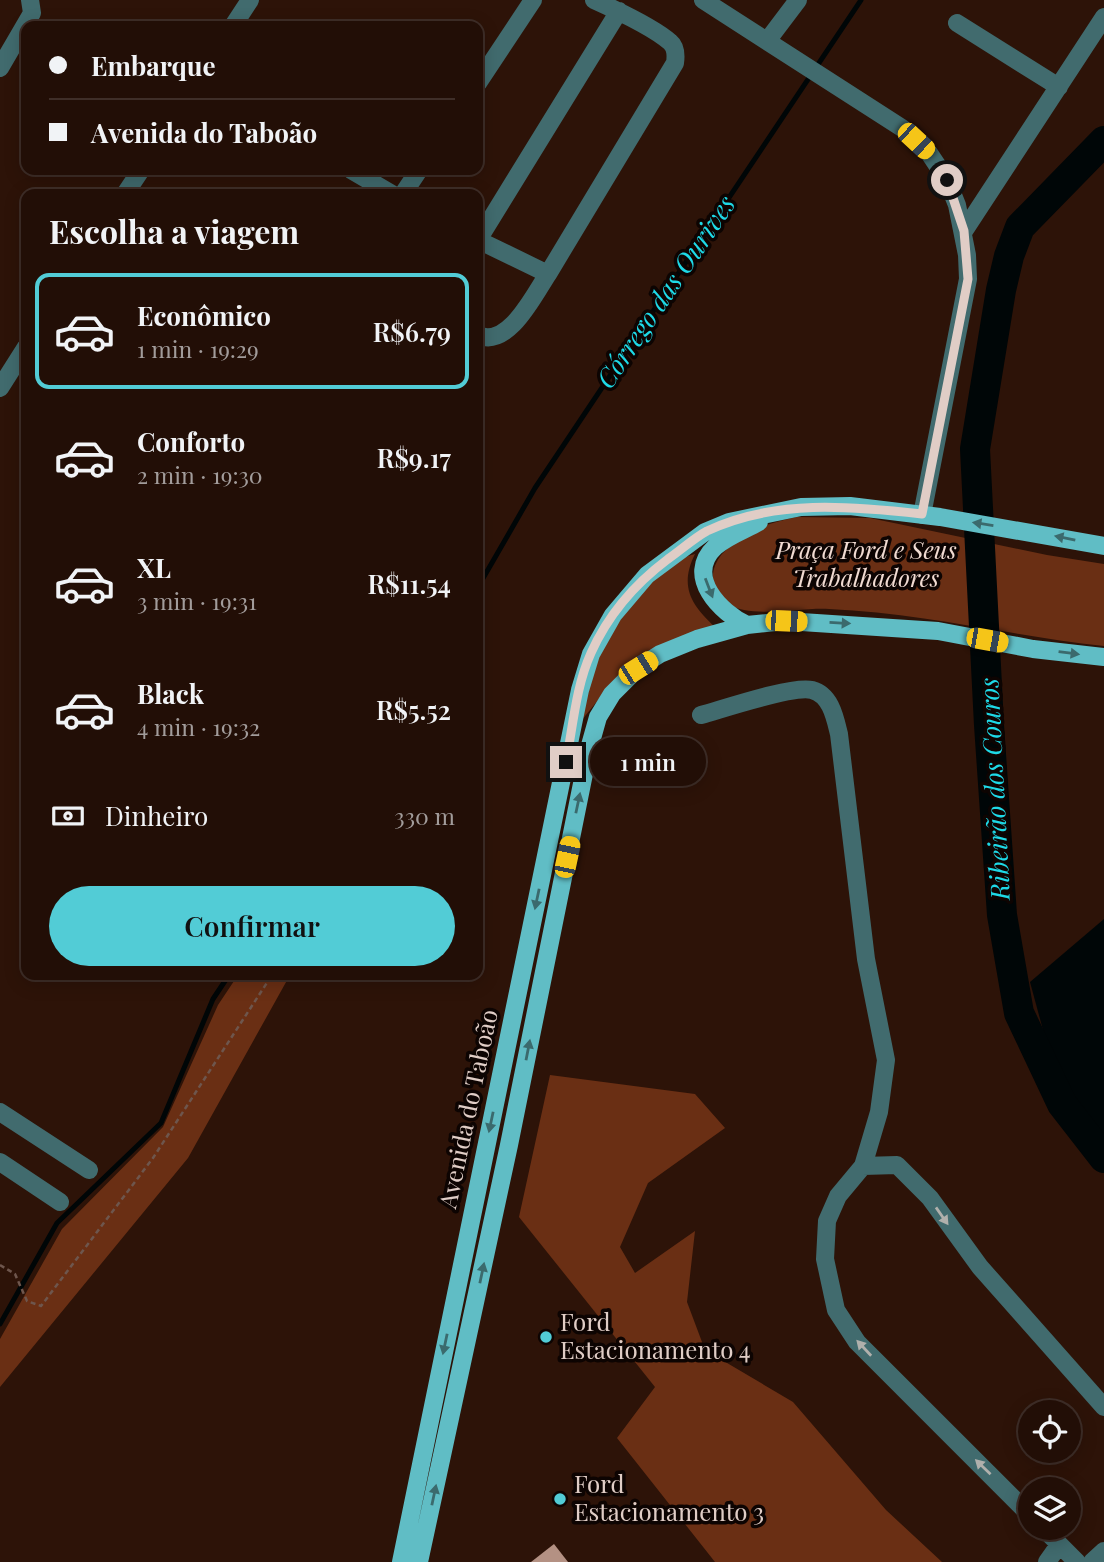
<!DOCTYPE html>
<html lang="pt">
<head>
<meta charset="utf-8">
<style>
  :root { --surface:#220e06; --page:#2e1c14; --text:#f1f3f6; --muted:#a29c9b; --line:#3f2e28; --accent:#52ccd6 }
  body { margin:0; font-family:"Playfair Display",serif; background:var(--page); color:var(--text); height:100vh; display:flex; flex-direction:column; font-size:26px; white-space:nowrap }
  * { box-sizing:border-box; margin:0 }
  p { font-size:23px; color:var(--muted) }
  .icon { flex:none; width:38px; height:38px; fill:none; stroke:currentColor; stroke-width:2; stroke-linecap:round; stroke-linejoin:round }
  .map { position:relative; flex:1; overflow:hidden }
  .panel { position:absolute; left:21px; top:189px; width:462px; height:791px; display:flex; flex-direction:column; background:var(--surface); border-radius:14px; box-shadow:0 4px 18px #0003,0 0 0 2px var(--line) }
  .panel>* { flex:none }
  .top-card { position:absolute; left:21px; top:21px; width:462px; height:154px; border-radius:14px; box-shadow:0 4px 18px #0003,0 0 0 2px var(--line); display:grid; align-content:center; height:154px; padding:0 28px; background:var(--surface) }
  .buttons { position:absolute; left:1018px; top:1400px; display:grid; gap:14px }
  .buttons a { display:grid; place-items:center; width:63px; height:63px; border-radius:50%; background:var(--surface); box-shadow:0 4px 18px #0003,0 0 0 2px var(--line); font-size:35px }
  .end { position:absolute; width:32px; height:32px; margin:-16px; border:9px solid #e0cdc6; background:#111; box-shadow:0 0 0 4px #111 }
  .from { border-radius:50% }
  .bubble { position:absolute; height:49px; border-radius:24px; background:var(--surface); box-shadow:0 4px 18px #0003,0 0 0 2px var(--line); font-size:23px; font-weight:600; line-height:49px; text-align:center }
  .car { position:absolute; width:21px; height:42px; margin:-21px -10px; border-radius:9px; box-shadow:0 0 5px 2px #0007; background:linear-gradient(#f5c518 24%,#345 0 40%,#f5c518 0 76%,#345 0 86%,#f5c518 0) }
  .top-card b { display:flex; align-items:center; gap:24px; height:66px; font-size:26px }
  .top-card b+b { border-top:2px solid var(--line) }
  .top-card i { width:18px; height:18px; background:var(--text) }
  ul { padding:0; list-style:none }
  li { display:flex; align-items:center; gap:21px; height:116px; margin:0 14px 10px; padding:0 14px; border:4px solid transparent; border-radius:14px }
  li div { flex:1 }
  li b { display:block; font-size:26px }
  li em { font-style:normal; font-weight:600 }
  li.on { border-color:var(--accent) }
  li>.icon { width:63px; height:63px; stroke-width:1.5 }
  h2 { padding:0 28px; font-size:32px; line-height:84px }
  .pay { display:flex; align-items:center; gap:18px; height:77px; padding:0 28px; font-size:26px }
  .pay p { margin-inline-start:auto }
  .primary-button { display:flex; gap:14px; margin-top:auto; padding:14px 28px }
  .primary-button a { flex:1; height:80px; border-radius:42px; background:var(--accent); color:#111; font-size:28px; font-weight:600; line-height:80px; text-align:center }
  .map>svg:first-child { display:block }
  .green { fill:#6a2f14 }
  .water { fill:#000607 }
  .lines { fill:none; stroke-linecap:round; stroke-linejoin:round }
  .stream { stroke:#000607; stroke-width:5 }
  .river { stroke:#000607; stroke-width:30 }
  .building { fill:#b49183 }
  .path { stroke:#6e564d; stroke-width:2.5; stroke-dasharray:5 3.5; stroke-linecap:butt }
  .minor { stroke:#416b6e; stroke-width:18 }
  .major { stroke:#60bdc5; stroke-width:18 }
  .oneway { fill:#3b6a6d }
  .oneway2 { fill:#b0b0ac }
  .route { stroke:#e0cdc6; stroke-width:9 }
  .poi-dot { fill:#52ccd6; stroke:#0d0402; stroke-width:2.5 }
  .labels { text-anchor:middle; stroke-width:7; stroke-linejoin:round; paint-order:stroke }
  .park-label { font-size:24px; font-style:italic; fill:#f1dbd2; stroke:#0d0402 }
  .street-label { font-size:24px; fill:#e0cdc6; stroke:#0d0402 }
  .poi-label { font-size:24px; fill:#e0cdc6; stroke:#0d0402; text-anchor:start }
  .water-label { font-size:26px; font-style:italic; fill:#1ed9e7; stroke:#0d0402 }
</style>
</head>
<body>
<div class="map">
<svg width="1104" height="1562" viewBox="0 0 1104 1562">
  <rect width="100%" height="100%" fill="#2d1308"/>
  <!-- green -->
  <path class="green" d="M 797,517 L 870,518 L 1047,555 L 1104,564 L 1104,646 C 1012,636 922,613 829,609 C 803,607 749,619 729,604 C 710,591 708,571 722,554 C 742,531 768,523 797,517 Z
    M 695,554 C 679,586 691,605 715,627 L 612,683 L 581,721 C 585,705 587,688 593,673 C 608,629 648,566 695,554 Z
    M 238,975 L 290,975 L 188,1158 L 0,1387 L 0,1339 L 62,1229 L 163,1127 L 218,1005 Z
    M 550,1075 L 695,1094 L 725,1128 L 648,1183 L 620,1247 L 635,1273 L 695,1231 L 687,1302 L 705,1350 L 793,1402 L 886,1510 L 942,1562 L 715,1562 L 617,1438 L 655,1387 L 519,1217 Z"/>
  <!-- water -->
  <path class="water" d="M 1104,919 L 1104,1139 L 1082,1111 L 1046,1041 L 1030,982 Z"/>
  <g class="lines">
    <!-- stream -->
    <path class="stream" d="M 478,587 L 535,488 L 861,0
      M 0,1324 L 57,1223 L 161,1123 L 213,999 L 229,975"/>
    <!-- river -->
    <path class="river" d="M 1104,141 L 1020,227 L 1009,256 L 1001,290 L 975,449 L 989,725 L 1002,915 L 1019,1013 L 1062,1104 L 1104,1158"/>
  </g>
  <!-- building -->
  <path class="building" d="M 554,1544 L 568,1562 L 531,1562 Z"/>
  <g class="lines">
    <!-- path -->
    <path class="path" d="M 0,1265 L 15,1274 L 27,1301 L 41,1306 L 153,1158 L 272,975"/>
    <!-- minor -->
    <path class="minor" d="M 703,0 L 902,128 L 929,153 L 947,180 L 957,205 L 967,255 L 968,279 L 922,515
      M 957,23 L 1059,87
      M 233,26 L 250,0
      M 767,41 L 798,0
      M 0,68 L 32,13 L 30,0
      M 478,83 L 533,0
      M 351,170 L 392,194
      M 125,194 L 141,170
      M 403,194 L 419,170
      M 964,231 L 1104,17
      M 478,240 L 548,274 L 675,63 C 676,56 676,47 670,42 C 654,28 614,9 594,0
      M 478,240 L 619,11
      M 478,335 C 508,349 534,295 548,274
      M 0,388 L 26,347
      M 701,715 C 723,709 793,685 812,690 C 831,695 835,718 839,734 L 866,959 L 886,1060 L 879,1112 L 863,1166 L 838,1196 L 827,1221 L 825,1259 L 836,1310 L 857,1342 L 1031,1516
      M 0,1112 L 89,1170
      M 0,1162 L 60,1202
      M 863,1166 L 897,1165 L 930,1198 L 980,1267 L 1104,1407
      M 1043,1528 L 1077,1562
      M 1047,1562 L 1059,1545
      M 1092,1562 L 1104,1551"/>
    <!-- major -->
    <path class="major" d="M 747,625 C 721,613 684,576 715,547 C 727,536 745,530 759,522
      M 401,1562 L 580,690 L 591,654 L 613,615 L 647,575 L 705,532 L 729,522 L 801,507 L 850,506 L 940,517 L 1104,546
      M 419,1562 L 509,1145 L 589,749 L 598,717 L 612,694 L 638,668 L 660,654 L 697,639 L 747,625 L 786,621 L 938,631 L 1033,649 L 1104,657"/>
  </g>
  <!-- one-way arrows -->
  <defs><path id="oneway-solid" d="M-6-.8H1V-3.2L6.5 0L1 3.2V.8H-6Z" transform="scale(1.75)"/></defs>
  <g class="oneway">
    <use href="#oneway-solid" transform="translate(983 524) rotate(-171)"/>
    <use href="#oneway-solid" transform="translate(1065 538) rotate(-169)"/>
    <use href="#oneway-solid" transform="translate(709 588) rotate(69)"/>
    <use href="#oneway-solid" transform="translate(840 623) rotate(3)"/>
    <use href="#oneway-solid" transform="translate(1069 653) rotate(7)"/>
    <use href="#oneway-solid" transform="translate(578 803) rotate(-78)"/>
    <use href="#oneway-solid" transform="translate(537 899) rotate(102)"/>
    <use href="#oneway-solid" transform="translate(528 1050) rotate(-79)"/>
    <use href="#oneway-solid" transform="translate(491 1122) rotate(102)"/>
    <use href="#oneway-solid" transform="translate(482 1273) rotate(-78)"/>
    <use href="#oneway-solid" transform="translate(445 1344) rotate(102)"/>
    <use href="#oneway-solid" transform="translate(434 1495) rotate(-78)"/>
  </g>
  <g class="oneway2">
    <use href="#oneway-solid" transform="translate(942 1216) rotate(55)"/>
    <use href="#oneway-solid" transform="translate(864 1348) rotate(-133)"/>
    <use href="#oneway-solid" transform="translate(983 1467) rotate(-136)"/>
  </g>
  <g class="lines">
    <!-- route -->
    <path class="route" d="M 566,762 C 573,726 576,686 591,653 C 608,615 636,583 668,559 C 681,550 694,538 707,531 C 775,499 850,506 922,514 L 968,279 L 964,231 L 947,180"/>
  </g>
  <!-- markers -->
  <g class="poi-dot">
    <circle cx="546" cy="1337" r="7"/>
    <circle cx="560" cy="1499" r="7"/>
  </g>
  <g class="labels">
    <!-- park labels -->
    <g class="park-label">
      <text x="866" y="559">Praça Ford e Seus<tspan x="866" dy="28">Trabalhadores</tspan></text>
    </g>
    <!-- street labels -->
    <g class="street-label">
      <text transform="translate(469 1109) rotate(-78)" y="8">Avenida do Taboão</text>
    </g>
    <!-- poi labels -->
    <g class="poi-label">
      <text x="560" y="1331">Ford<tspan x="560" dy="28">Estacionamento 4</tspan></text>
      <text x="574" y="1493">Ford<tspan x="574" dy="28">Estacionamento 3</tspan></text>
    </g>
    <!-- water labels -->
    <g class="water-label">
      <text transform="translate(666 292) rotate(-56)" y="9">Córrego das Ourives</text>
      <text transform="translate(995 789) rotate(-93)" y="9">Ribeirão dos Couros</text>
    </g>
  </g>
</svg>
<div class="buttons">
<a><svg class="icon" aria-label="locate" viewBox="0 0 24 24"><circle cx="12" cy="12" r="6"/><path d="M12 2v4M12 18v4M2 12h4M18 12h4"/></svg></a>
<a><svg class="icon" aria-label="layers" viewBox="0 0 24 24"><path d="M12 4l9 5-9 5-9-5zM3 14l9 5 9-5"/></svg></a>
</div>
<i class="end from" style="left:947px;top:180px"></i>
<i class="end" style="left:566px;top:762px"></i>
<div class="bubble" style="left:590px;top:737px;width:116px">1 min</div>
<i class="car" style="left:916px;top:141px;rotate:133deg"></i>
<i class="car" style="left:786px;top:621px;rotate:92deg"></i>
<i class="car" style="left:987px;top:640px;rotate:100deg"></i>
<i class="car" style="left:638px;top:668px;rotate:58deg"></i>
<i class="car" style="left:567px;top:857px;rotate:12deg"></i>
<div class="top-card">
<b><i class="from"></i>Embarque</b>
<b><i></i>Avenida do Taboão</b>
</div>
<section class="panel">
<h2>Escolha a viagem</h2>
<ul>
<li class="on"><svg class="icon" aria-label="car" viewBox="0 0 24 24"><path d="M5 17H2v-5l4-1 3-4h7l3 4 3 1v5h-3M9 17h6M6 11h13"/><circle cx="7" cy="17" r="2"/><circle cx="17" cy="17" r="2"/></svg><div><b>Econômico</b><p>1 min · 19:29</p></div><em>R$6.79</em></li>
<li><svg class="icon" aria-label="car" viewBox="0 0 24 24"><path d="M5 17H2v-5l4-1 3-4h7l3 4 3 1v5h-3M9 17h6M6 11h13"/><circle cx="7" cy="17" r="2"/><circle cx="17" cy="17" r="2"/></svg><div><b>Conforto</b><p>2 min · 19:30</p></div><em>R$9.17</em></li>
<li><svg class="icon" aria-label="car" viewBox="0 0 24 24"><path d="M5 17H2v-5l4-1 3-4h7l3 4 3 1v5h-3M9 17h6M6 11h13"/><circle cx="7" cy="17" r="2"/><circle cx="17" cy="17" r="2"/></svg><div><b>XL</b><p>3 min · 19:31</p></div><em>R$11.54</em></li>
<li><svg class="icon" aria-label="car" viewBox="0 0 24 24"><path d="M5 17H2v-5l4-1 3-4h7l3 4 3 1v5h-3M9 17h6M6 11h13"/><circle cx="7" cy="17" r="2"/><circle cx="17" cy="17" r="2"/></svg><div><b>Black</b><p>4 min · 19:32</p></div><em>R$5.52</em></li>
</ul>
<div class="pay"><svg class="icon" aria-label="cash" viewBox="0 0 24 24"><path d="M3 7h18v10H3z"/><circle cx="12" cy="12" r="2"/></svg>Dinheiro<p>330 m</p></div>
<div class="primary-button"><a>Confirmar</a></div>
</section>
</div>
</body>
</html>
